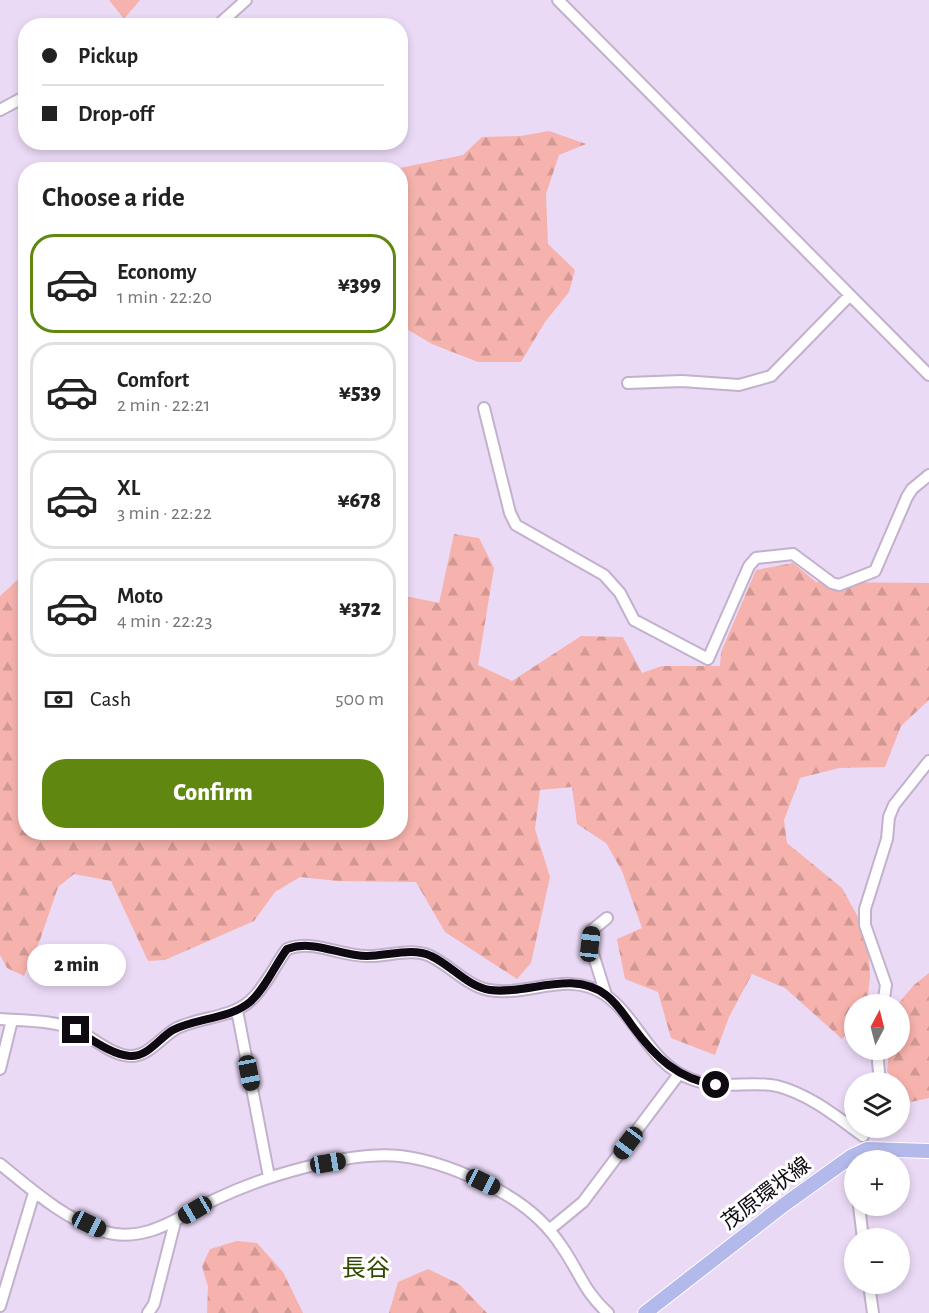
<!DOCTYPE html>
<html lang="en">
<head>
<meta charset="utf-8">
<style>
  :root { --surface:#fff; --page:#f2f2f2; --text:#222; --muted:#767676; --line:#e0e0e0; --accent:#608811 }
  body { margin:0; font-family:"Alegreya Sans","Noto Sans JP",sans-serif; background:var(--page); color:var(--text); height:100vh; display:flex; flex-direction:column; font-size:22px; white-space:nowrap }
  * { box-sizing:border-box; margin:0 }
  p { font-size:20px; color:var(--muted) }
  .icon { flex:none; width:33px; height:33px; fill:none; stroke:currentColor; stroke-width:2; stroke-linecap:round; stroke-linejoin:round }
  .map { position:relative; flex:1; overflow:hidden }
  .drawer { position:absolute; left:18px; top:162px; width:390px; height:678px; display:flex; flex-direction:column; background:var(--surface); border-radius:24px; box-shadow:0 3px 9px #0003 }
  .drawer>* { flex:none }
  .hud { position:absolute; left:18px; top:18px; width:390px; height:132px; border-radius:24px; box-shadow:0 3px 9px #0003; display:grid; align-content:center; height:132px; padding:0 24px; background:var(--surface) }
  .needle { width:39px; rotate:7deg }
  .fabs { position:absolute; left:844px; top:994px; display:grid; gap:12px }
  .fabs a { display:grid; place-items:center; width:66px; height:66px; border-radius:50%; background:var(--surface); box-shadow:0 3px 9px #0003; font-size:30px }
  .end { position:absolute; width:27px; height:27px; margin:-14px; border:8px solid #0f0912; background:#fff; box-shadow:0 0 0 3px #fff }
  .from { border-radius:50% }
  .bubble { position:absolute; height:42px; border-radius:21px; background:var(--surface); box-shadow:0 3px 9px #0003; font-size:20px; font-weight:800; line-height:42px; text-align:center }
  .car { position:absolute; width:18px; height:36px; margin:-18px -9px; border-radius:8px; box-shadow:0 0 4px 2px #0007; background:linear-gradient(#222 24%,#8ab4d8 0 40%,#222 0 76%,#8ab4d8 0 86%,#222 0) }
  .hud b { display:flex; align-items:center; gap:21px; height:57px; font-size:22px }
  .hud b+b { border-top:2px solid var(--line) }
  .hud i { width:15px; height:15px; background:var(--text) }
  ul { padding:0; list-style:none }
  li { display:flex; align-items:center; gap:18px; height:99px; margin:0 12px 9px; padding:0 12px; border:3px solid var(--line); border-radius:24px }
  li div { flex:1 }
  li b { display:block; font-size:22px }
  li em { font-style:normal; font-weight:800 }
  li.current { border-color:var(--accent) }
  li>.icon { width:54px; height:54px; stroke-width:1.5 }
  h2 { padding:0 24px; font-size:27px; line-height:72px }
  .pay { display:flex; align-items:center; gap:15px; height:66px; padding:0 24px; font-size:22px }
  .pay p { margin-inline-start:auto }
  .action { display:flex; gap:12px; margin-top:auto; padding:12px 24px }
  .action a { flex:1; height:69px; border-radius:24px; background:var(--accent); color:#fff; font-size:24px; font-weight:800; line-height:69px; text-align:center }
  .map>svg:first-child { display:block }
  .forest { fill:url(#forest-firs) }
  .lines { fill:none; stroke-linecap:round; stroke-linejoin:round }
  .minor-casing { stroke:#c2b1cc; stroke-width:14 }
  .major-casing { stroke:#fff; stroke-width:16 }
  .minor { stroke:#fff; stroke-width:10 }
  .major { stroke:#b3b9ea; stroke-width:14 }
  .route { stroke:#0f0912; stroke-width:8 }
  .labels { text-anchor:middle; stroke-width:6; stroke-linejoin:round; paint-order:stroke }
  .street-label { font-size:21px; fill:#0f0912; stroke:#fff }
  .quarter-label { font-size:24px; fill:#314a00; stroke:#fff }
</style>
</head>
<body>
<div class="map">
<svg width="929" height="1313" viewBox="0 0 929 1313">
  <defs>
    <pattern id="forest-firs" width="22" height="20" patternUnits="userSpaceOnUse" patternTransform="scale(1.5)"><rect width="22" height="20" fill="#f6b2ad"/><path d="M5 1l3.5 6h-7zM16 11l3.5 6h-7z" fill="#d29894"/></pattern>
  </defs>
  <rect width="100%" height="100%" fill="#ebdaf6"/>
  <!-- forest -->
  <path class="forest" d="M 109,0 L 140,0 L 124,19 Z
    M 549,131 L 586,144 L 559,155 L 546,194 L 548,244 L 575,270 L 569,292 L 545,322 L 521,362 L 478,362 L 432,344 L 405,328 L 401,331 L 400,170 L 395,169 L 463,155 L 482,137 L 521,136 Z
    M 454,534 L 479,538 L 494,568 L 478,665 L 512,681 L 581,636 L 623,637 L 642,673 L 662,666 L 720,666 L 721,652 L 756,570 L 793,563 L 816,582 L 929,583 L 929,700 L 901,726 L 885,767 L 839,768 L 800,778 L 784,820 L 787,843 L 842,888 L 868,935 L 870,977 L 867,1005 L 855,1005 L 855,1025 L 842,1039 L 785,988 L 752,974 L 729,1017 L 715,1055 L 671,1038 L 658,992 L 625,979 L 617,939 L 642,928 L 622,871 L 606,843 L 577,824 L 572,787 L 540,790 L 535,829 L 550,877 L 531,963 L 517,979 L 445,932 L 416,882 L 337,881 L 300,877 L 275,892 L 254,921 L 165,960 L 148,961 L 111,881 L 74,874 L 58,887 L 40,940 L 24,976 L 7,968 L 0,955 L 0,596 L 25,573 L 26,832 L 400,832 L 401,595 L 439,603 Z
    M 929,973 L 929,1098 L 911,1102 L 900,1088 L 900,1083 L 896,1083 L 887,1071 L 889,1050 L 900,1050 L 900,1005 L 897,1005 L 914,985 Z
    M 237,1241 L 257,1243 L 283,1272 L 303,1313 L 207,1313 L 208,1287 L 202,1266 L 210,1249 Z
    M 428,1269 L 459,1284 L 487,1313 L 389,1313 L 398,1282 Z"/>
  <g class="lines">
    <defs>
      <path id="minor" d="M 558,0 L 929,375
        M 217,26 L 246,0
        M 0,110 L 26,96
        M 628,383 L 682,381 L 739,385 L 771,376 L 850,295
        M 484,408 L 510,513 L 516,525 L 604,575 L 620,593 L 634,620 L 708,659 L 749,566 L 756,558 L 793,554 L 832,583 L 839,585 L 875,571 L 907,497 L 912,489 L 929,475
        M 606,995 L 590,944 L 591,931 L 607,918
        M 883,1005 L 886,985 L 865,925 L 865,909 L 887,839 L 889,817 L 894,805 L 929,761
        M 237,1010 L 269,1177
        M 0,1019 C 26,1021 53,1020 77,1030 C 94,1038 112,1056 131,1056 C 149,1056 162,1036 177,1028 C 200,1017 231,1018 250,1001 C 265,988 275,965 287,949 C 314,939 339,956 367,956 C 386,957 412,947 430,956 C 450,965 467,986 489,990 C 528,997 567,970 604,994 C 638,1017 649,1064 691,1079 C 723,1091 748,1080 777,1086 C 809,1094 837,1117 863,1136
        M 877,1050 L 880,1083
        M 0,1069 L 12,1020
        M 852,1156 L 855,1176
        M 0,1164 C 31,1189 63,1218 102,1231 C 145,1245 180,1216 216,1199 C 264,1176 348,1151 400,1156 C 435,1160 468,1174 498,1190 C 524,1204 546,1222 562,1247 C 579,1271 584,1292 608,1313
        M 859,1206 L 863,1239
        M 549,1230 L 583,1202 L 679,1074
        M 869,1284 L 873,1313
        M 0,1306 L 34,1193
        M 148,1313 L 154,1304 L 175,1222"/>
      <path id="major" d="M 645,1313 L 785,1204 L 852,1156 L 867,1149 L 929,1151"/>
    </defs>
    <!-- minor casing -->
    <use href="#minor" class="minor-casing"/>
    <!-- major casing -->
    <use href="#major" class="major-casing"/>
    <!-- minor -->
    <use href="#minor" class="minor"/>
    <!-- major -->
    <use href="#major" class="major"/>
  </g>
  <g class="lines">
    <!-- route -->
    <path class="route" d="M 76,1030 C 91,1039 112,1055 130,1056 C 148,1057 159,1038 173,1030 C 196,1018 230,1019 250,1002 C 265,989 275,965 287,949 C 314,939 340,956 367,956 C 387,956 413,947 431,956 C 451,965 468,987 490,990 C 528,995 572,969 606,995 C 617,1003 625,1016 633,1027 C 655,1057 678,1079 716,1085"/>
  </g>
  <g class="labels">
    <!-- street labels -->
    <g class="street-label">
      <text transform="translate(766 1193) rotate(-37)" y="7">茂原環状線</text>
    </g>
    <!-- quarter labels -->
    <g class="quarter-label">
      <text x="366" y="1276">長谷</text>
    </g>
  </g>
</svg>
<div class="fabs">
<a><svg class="needle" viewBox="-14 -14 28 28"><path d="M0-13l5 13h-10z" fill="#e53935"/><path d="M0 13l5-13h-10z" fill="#767676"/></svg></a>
<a><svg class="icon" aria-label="layers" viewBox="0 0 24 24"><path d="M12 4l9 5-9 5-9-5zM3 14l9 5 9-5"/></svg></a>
<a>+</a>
<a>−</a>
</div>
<i class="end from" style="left:716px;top:1085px"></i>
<i class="end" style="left:76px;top:1030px"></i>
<div class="bubble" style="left:27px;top:944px;width:99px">2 min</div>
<i class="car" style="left:590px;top:944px;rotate:7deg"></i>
<i class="car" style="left:249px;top:1073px;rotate:169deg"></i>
<i class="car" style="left:628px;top:1143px;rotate:217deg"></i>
<i class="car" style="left:328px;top:1163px;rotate:81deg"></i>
<i class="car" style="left:483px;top:1182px;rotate:116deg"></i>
<i class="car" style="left:195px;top:1210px;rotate:240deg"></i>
<i class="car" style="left:89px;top:1224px;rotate:116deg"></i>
<div class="hud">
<b><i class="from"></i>Pickup</b>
<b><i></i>Drop-off</b>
</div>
<section class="drawer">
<h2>Choose a ride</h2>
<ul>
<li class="current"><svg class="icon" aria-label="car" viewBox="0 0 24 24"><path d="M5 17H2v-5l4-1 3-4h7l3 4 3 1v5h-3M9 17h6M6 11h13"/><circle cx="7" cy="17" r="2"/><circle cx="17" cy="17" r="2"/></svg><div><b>Economy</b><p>1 min · 22:20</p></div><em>¥399</em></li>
<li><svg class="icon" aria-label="car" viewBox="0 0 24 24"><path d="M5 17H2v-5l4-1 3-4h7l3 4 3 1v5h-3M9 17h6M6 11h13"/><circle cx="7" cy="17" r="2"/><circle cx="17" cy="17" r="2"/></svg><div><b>Comfort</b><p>2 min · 22:21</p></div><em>¥539</em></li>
<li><svg class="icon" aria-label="car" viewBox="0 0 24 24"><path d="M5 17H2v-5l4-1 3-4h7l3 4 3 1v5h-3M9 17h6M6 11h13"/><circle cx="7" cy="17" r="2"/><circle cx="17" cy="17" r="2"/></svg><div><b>XL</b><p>3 min · 22:22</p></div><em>¥678</em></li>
<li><svg class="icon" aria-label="car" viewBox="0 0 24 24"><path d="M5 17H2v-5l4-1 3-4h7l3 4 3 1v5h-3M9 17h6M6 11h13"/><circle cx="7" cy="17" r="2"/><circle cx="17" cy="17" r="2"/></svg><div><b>Moto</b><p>4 min · 22:23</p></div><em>¥372</em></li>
</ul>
<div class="pay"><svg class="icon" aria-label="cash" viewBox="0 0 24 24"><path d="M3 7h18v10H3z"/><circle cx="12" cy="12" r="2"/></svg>Cash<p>500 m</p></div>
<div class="action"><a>Confirm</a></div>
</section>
</div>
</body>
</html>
